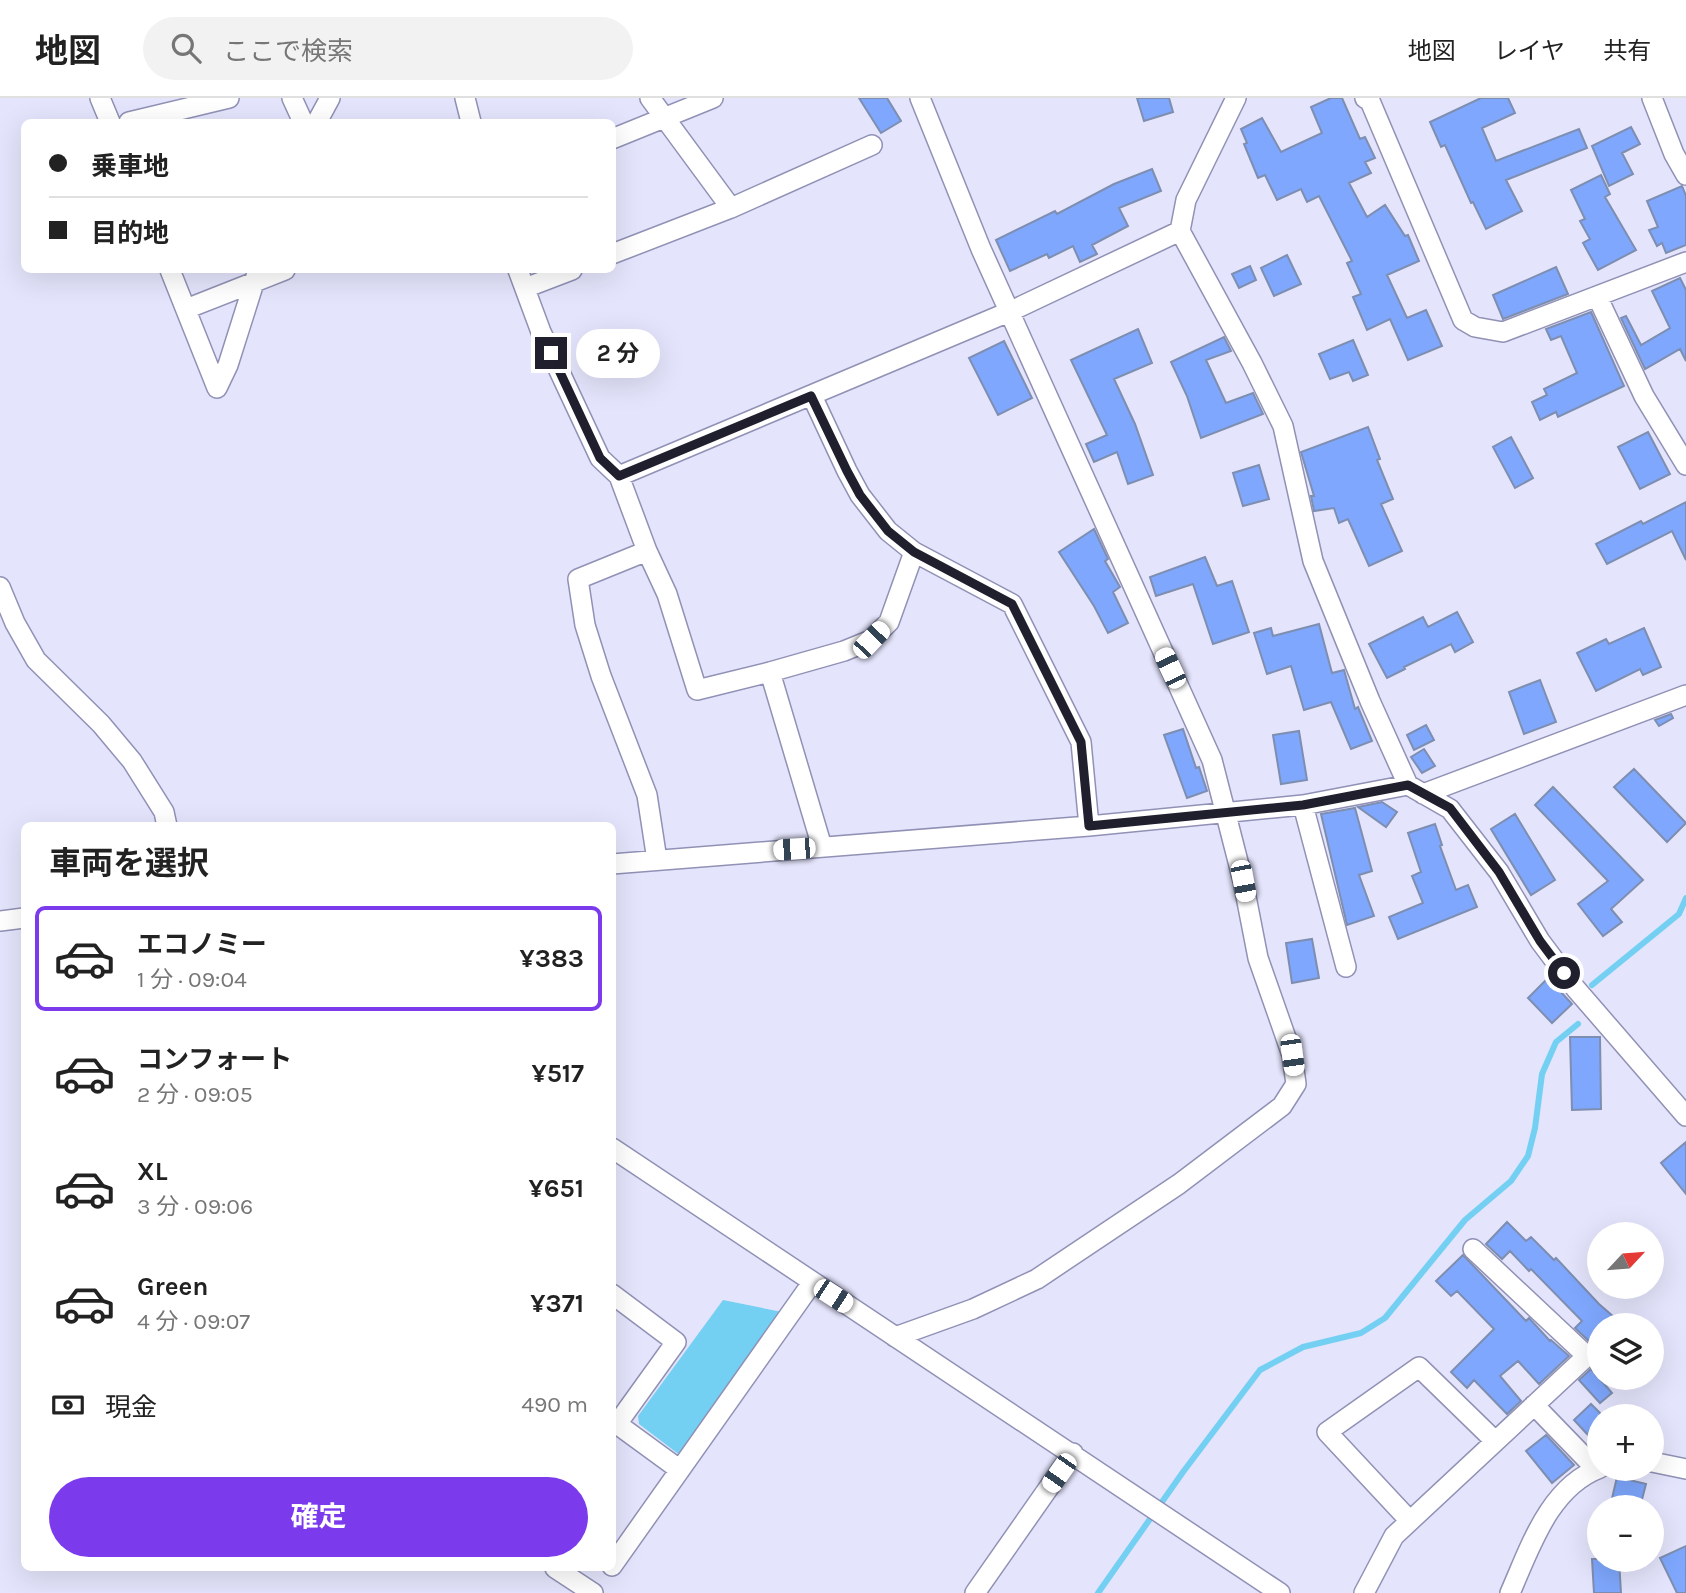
<!DOCTYPE html>
<html lang="ja">
<head>
<meta charset="utf-8">
<style>
  :root { --surface:#fff; --page:#f2f2f2; --text:#222; --muted:#767676; --line:#e0e0e0; --accent:#7c3aed }
  body { margin:0; font-family:Karla,"Noto Sans JP",sans-serif; background:var(--page); color:var(--text); height:100vh; display:flex; flex-direction:column; font-size:26px; white-space:nowrap }
  * { box-sizing:border-box; margin:0 }
  p { font-size:23px; color:var(--muted) }
  .icon { flex:none; width:38px; height:38px; fill:none; stroke:currentColor; stroke-width:2; stroke-linecap:round; stroke-linejoin:round }
  .map { position:relative; flex:1; overflow:hidden }
  .drawer { position:absolute; left:21px; top:724px; width:595px; height:749px; display:flex; flex-direction:column; background:var(--surface); border-radius:10px; box-shadow:0 7px 28px #0002 }
  .drawer>* { flex:none }
  .hud { position:absolute; left:21px; top:21px; width:595px; height:154px; border-radius:10px; box-shadow:0 7px 28px #0002; display:grid; align-content:center; height:154px; padding:0 28px; background:var(--surface) }
  .needle { width:46px; rotate:64deg }
  .buttons { position:absolute; left:1587px; top:1124px; display:grid; gap:14px }
  .buttons a { display:grid; place-items:center; width:77px; height:77px; border-radius:50%; background:var(--surface); box-shadow:0 7px 28px #0002; font-size:35px }
  .end { position:absolute; width:32px; height:32px; margin:-16px; border:9px solid #1f1f2d; background:#fff; box-shadow:0 0 0 4px #fff }
  .from { border-radius:50% }
  .bubble { position:absolute; height:49px; border-radius:24px; background:var(--surface); box-shadow:0 7px 28px #0002; font-size:23px; font-weight:700; line-height:49px; text-align:center }
  .car { position:absolute; width:21px; height:42px; margin:-21px -10px; border-radius:9px; box-shadow:0 0 5px 2px #0007; background:linear-gradient(#fff 24%,#345 0 40%,#fff 0 76%,#345 0 86%,#fff 0) }
  .hud b { display:flex; align-items:center; gap:24px; height:66px; font-size:26px }
  .hud b+b { border-top:2px solid var(--line) }
  .hud i { width:18px; height:18px; background:var(--text) }
  ul { padding:0; list-style:none }
  li { display:flex; align-items:center; gap:21px; height:105px; margin:0 14px 10px; padding:0 14px; border:4px solid transparent; border-radius:10px }
  li div { flex:1 }
  li b { display:block; font-size:26px }
  li em { font-style:normal; font-weight:700 }
  li.on { border-color:var(--accent) }
  li>.icon { width:63px; height:63px; stroke-width:1.5 }
  h2 { padding:0 28px; font-size:32px; line-height:84px }
  .pay { display:flex; align-items:center; gap:18px; height:77px; padding:0 28px; font-size:26px }
  .pay p { margin-inline-start:auto }
  .cta { display:flex; gap:14px; margin-top:auto; padding:14px 28px }
  .cta a { flex:1; height:80px; border-radius:42px; background:var(--accent); color:#fff; font-size:28px; font-weight:700; line-height:80px; text-align:center }
  header { display:flex; align-items:center; gap:42px; box-sizing:border-box; height:98px; padding:0 35px; background:var(--surface); border-bottom:2px solid var(--line) }
  header strong { font-size:33px }
  nav { display:flex; gap:38px; margin-inline-start:auto; font-size:24px }
  .search { width:490px; height:63px; background:var(--page); display:flex; align-items:center; gap:18px; box-sizing:border-box; padding:0 24px; border-radius:38px; color:var(--muted); font-size:26px }
  .map>svg:first-child { display:block }
  .water { fill:#74d0f2 }
  .lines { fill:none; stroke-linecap:round; stroke-linejoin:round }
  .stream { stroke:#74d0f2; stroke-width:6 }
  .building { fill:#7ea7fd; stroke:#7e8eb0; stroke-width:2 }
  .street-casing { stroke:#9091b5; stroke-width:22 }
  .street { stroke:#fff; stroke-width:19 }
  .route { stroke:#1f1f2d; stroke-width:9 }
</style>
</head>
<body>
<header>
<strong>地図</strong>
<div class="search"><svg class="icon" aria-label="search" viewBox="0 0 24 24"><circle cx="10" cy="10" r="6"/><path d="M15 15l6 6"/></svg>ここで検索</div>
<nav><a>地図</a><a>レイヤ</a><a>共有</a></nav>
</header>
<div class="map">
<svg width="1686" height="1495" viewBox="0 0 1686 1495">
  <rect width="100%" height="100%" fill="#e4e4fc"/>
  <!-- water -->
  <path class="water" d="M 723,1202 L 782,1214 L 681,1358 L 639,1326 L 638,1318 Z"/>
  <g class="lines">
    <!-- stream -->
    <path class="stream" d="M 1592,887 L 1679,816 L 1686,800
      M 1098,1495 L 1183,1374 L 1260,1272 L 1303,1249 L 1361,1235 L 1385,1220 L 1465,1122 L 1511,1083 L 1528,1058 L 1535,1030 L 1542,976 L 1556,944 L 1578,926"/>
  </g>
  <!-- building -->
  <path class="building" d="M 859,0 L 887,0 L 901,23 L 881,35 Z
    M 1137,0 L 1169,0 L 1173,14 L 1144,23 Z
    M 1331,0 L 1342,0 L 1360,41 L 1365,39 L 1375,60 L 1365,64 L 1371,75 L 1349,85 L 1367,119 L 1385,107 L 1405,138 L 1408,137 L 1419,163 L 1387,177 L 1407,220 L 1426,212 L 1442,248 L 1408,262 L 1390,221 L 1367,232 L 1353,199 L 1361,196 L 1347,165 L 1352,163 L 1319,98 L 1307,104 L 1301,91 L 1277,102 L 1265,77 L 1258,80 L 1244,46 L 1247,45 L 1241,31 L 1262,20 L 1281,54 L 1322,35 L 1311,9 Z
    M 1481,0 L 1508,0 L 1515,15 L 1482,30 L 1496,63 L 1579,31 L 1587,50 L 1506,82 L 1522,113 L 1486,131 L 1473,104 L 1471,105 L 1445,47 L 1441,49 L 1430,24 Z
    M 1631,29 L 1640,46 L 1622,55 L 1633,76 L 1609,88 L 1592,48 Z
    M 1152,71 L 1161,93 L 1119,110 L 1128,128 L 1092,147 L 1097,156 L 1080,164 L 1073,148 L 1049,160 L 1047,156 L 1010,173 L 996,142 L 1055,113 L 1057,116 L 1114,86 Z
    M 1601,77 L 1610,96 L 1605,99 L 1636,152 L 1598,172 L 1583,145 L 1590,141 L 1580,123 L 1585,121 L 1571,92 Z
    M 1682,88 L 1686,98 L 1686,147 L 1666,155 L 1662,145 L 1657,148 L 1649,132 L 1658,129 L 1647,103 Z
    M 1287,157 L 1301,186 L 1274,198 L 1261,170 Z
    M 1250,168 L 1256,182 L 1239,190 L 1232,176 Z
    M 1556,169 L 1568,196 L 1503,221 L 1493,197 Z
    M 1680,180 L 1686,192 L 1686,263 L 1680,251 L 1645,271 L 1621,220 L 1626,218 L 1641,247 L 1670,230 L 1652,193 Z
    M 1591,214 L 1624,288 L 1558,319 L 1556,314 L 1540,322 L 1532,304 L 1547,297 L 1544,291 L 1577,275 L 1561,238 L 1551,242 L 1546,231 Z
    M 1138,231 L 1152,265 L 1114,281 L 1135,326 L 1153,377 L 1128,386 L 1117,354 L 1094,364 L 1086,346 L 1107,337 L 1071,262 Z
    M 1224,239 L 1231,253 L 1206,262 L 1226,305 L 1253,295 L 1263,316 L 1201,340 L 1187,298 L 1171,264 Z
    M 1353,242 L 1368,277 L 1353,283 L 1349,274 L 1330,281 L 1319,256 Z
    M 1004,243 L 1032,300 L 998,317 L 969,260 Z
    M 1368,329 L 1380,361 L 1377,362 L 1393,401 L 1381,406 L 1402,453 L 1369,468 L 1348,421 L 1339,425 L 1334,410 L 1314,413 L 1311,398 L 1314,398 L 1301,354 Z
    M 1648,334 L 1670,376 L 1640,391 L 1618,349 Z
    M 1511,339 L 1533,380 L 1515,390 L 1493,349 Z
    M 1259,367 L 1269,401 L 1243,408 L 1233,375 Z
    M 1686,404 L 1686,462 L 1672,433 L 1607,466 L 1596,446 L 1641,423 L 1643,426 Z
    M 1094,431 L 1108,461 L 1105,463 L 1120,489 L 1113,494 L 1128,525 L 1108,535 L 1094,508 L 1059,454 Z
    M 1205,459 L 1217,488 L 1232,483 L 1249,534 L 1213,546 L 1193,486 L 1156,498 L 1150,479 Z
    M 1457,514 L 1473,544 L 1455,554 L 1451,546 L 1404,569 L 1405,571 L 1387,580 L 1369,546 L 1423,519 L 1428,529 Z
    M 1319,526 L 1332,575 L 1344,572 L 1355,611 L 1358,609 L 1372,643 L 1351,651 L 1331,604 L 1304,612 L 1291,568 L 1267,576 L 1254,535 L 1271,530 L 1273,538 Z
    M 1644,530 L 1661,569 L 1643,577 L 1640,571 L 1596,593 L 1577,555 L 1606,541 L 1609,546 Z
    M 1540,582 L 1556,624 L 1524,636 L 1509,594 Z
    M 1671,616 L 1673,620 L 1659,628 L 1655,622 Z
    M 1426,627 L 1434,642 L 1414,652 L 1407,637 Z
    M 1183,631 L 1196,670 L 1199,669 L 1207,693 L 1187,700 L 1164,637 Z
    M 1299,633 L 1307,682 L 1281,686 L 1273,637 Z
    M 1424,651 L 1435,668 L 1422,675 L 1411,659 Z
    M 1634,671 L 1686,725 L 1667,744 L 1614,689 Z
    M 1553,689 L 1643,782 L 1611,811 L 1622,824 L 1603,838 L 1578,806 L 1608,783 L 1535,707 Z
    M 1382,704 L 1397,714 L 1386,729 L 1358,709 Z
    M 1355,710 L 1372,773 L 1359,777 L 1374,818 L 1347,827 L 1321,716 Z
    M 1515,716 L 1555,782 L 1531,797 L 1491,731 Z
    M 1435,726 L 1442,747 L 1440,748 L 1456,792 L 1468,787 L 1477,809 L 1398,841 L 1389,819 L 1423,805 L 1412,778 L 1421,774 L 1408,735 Z
    M 1312,841 L 1319,880 L 1292,885 L 1286,845 Z
    M 1548,880 L 1572,906 L 1552,925 L 1528,900 Z
    M 1570,939 L 1600,939 L 1601,1011 L 1572,1012 Z
    M 1686,1044 L 1686,1096 L 1661,1065 Z
    M 1507,1124 L 1526,1143 L 1531,1139 L 1554,1162 L 1556,1160 L 1599,1206 L 1614,1219 L 1606,1227 L 1600,1227 L 1600,1234 L 1590,1244 L 1575,1230 L 1582,1223 L 1531,1171 L 1529,1173 L 1510,1153 L 1502,1161 L 1486,1146 Z
    M 1463,1157 L 1526,1223 L 1529,1220 L 1550,1243 L 1551,1242 L 1569,1258 L 1539,1286 L 1518,1263 L 1500,1278 L 1521,1303 L 1507,1316 L 1474,1282 L 1467,1290 L 1451,1274 L 1494,1231 L 1457,1193 L 1451,1198 L 1436,1183 Z
    M 1591,1271 L 1612,1295 L 1600,1305 L 1579,1282 Z
    M 1591,1306 L 1600,1315 L 1600,1350 L 1574,1322 Z
    M 1546,1337 L 1574,1367 L 1552,1385 L 1526,1353 Z
    M 1617,1379 L 1646,1386 L 1640,1409 L 1610,1409 Z
    M 1686,1448 L 1686,1495 L 1677,1495 L 1660,1460 Z
    M 1592,1461 L 1619,1461 L 1621,1495 L 1594,1495 Z"/>
  <g class="lines">
    <defs>
      <path id="street" d="M 100,0 L 110,24
        M 292,0 L 303,24
        M 465,0 L 471,24
        M 650,0 L 731,110 L 872,47
        M 1236,0 L 1186,102 L 1180,133 L 1252,265 L 1283,328 L 1313,463 L 1370,603 L 1408,687 L 1450,711 L 1499,774 L 1540,843 L 1576,891 L 1686,1018
        M 1365,0 L 1370,3 L 1463,222 L 1475,229 L 1503,234 L 1686,164
        M 1652,0 L 1674,56 L 1686,77
        M 129,24 L 229,0
        M 317,24 L 330,0
        M 612,41 L 713,0
        M 612,156 L 731,110
        M 170,172 L 217,290 L 228,267 L 258,172
        M 518,172 L 541,234 L 600,360 L 619,378 L 647,453 L 578,481 L 585,527 L 601,578 L 647,697 L 657,762
        M 525,190 L 572,172
        M 1597,198 L 1644,298 L 1686,367
        M 186,211 L 285,172
        M 812,298 L 847,373 L 860,397 L 888,433 L 914,454 L 1012,506 L 1081,644 L 1089,728
        M 619,378 L 1011,213 L 1180,133
        M 647,453 L 667,496 L 697,592 L 770,574 L 844,553 L 871,542 L 889,524 L 914,454
        M 0,489 L 15,525 L 36,562 L 101,626 L 132,663 L 164,714 L 167,728
        M 770,574 L 822,749
        M 1423,696 L 1686,597
        M 1303,707 L 1346,869
        M 612,766 L 1089,728 L 1303,707 L 1408,687
        M 0,823 L 24,820
        M 612,1050 L 1280,1495
        M 612,1196 L 676,1244 L 617,1326 L 612,1322
        M 895,1239 L 973,1211 L 1037,1181 L 1179,1086 L 1282,1008 L 1296,986 L 1292,957 L 1258,860 L 1243,783 L 1212,662 L 981,151 L 920,0
        M 1534,1307 L 1596,1371
        M 617,1326 L 680,1372
        M 1652,1364 L 1686,1371
        M 1410,1423 L 1327,1334 L 1419,1269 L 1495,1343
        M 612,1468 L 812,1185
        M 555,1470 L 593,1495
        M 975,1495 L 1073,1355
        M 1364,1495 L 1394,1438 L 1587,1258 L 1473,1151
        M 1510,1495 C 1530,1450 1549,1389 1600,1370"/>
    </defs>
    <!-- street casing -->
    <use href="#street" class="street-casing"/>
    <!-- street -->
    <use href="#street" class="street"/>
  </g>
  <g class="lines">
    <!-- route -->
    <path class="route" d="M 551,255 L 600,360 L 619,378 L 811,298 L 847,373 L 860,397 L 888,433 L 914,454 L 1012,506 L 1081,644 L 1089,728 L 1303,707 L 1408,687 L 1450,710 L 1499,774 L 1540,843 L 1564,875"/>
  </g>
</svg>
<div class="buttons">
<a><svg class="needle" viewBox="-14 -14 28 28"><path d="M0-13l5 13h-10z" fill="#e53935"/><path d="M0 13l5-13h-10z" fill="#767676"/></svg></a>
<a><svg class="icon" aria-label="layers" viewBox="0 0 24 24"><path d="M12 4l9 5-9 5-9-5zM3 14l9 5 9-5"/></svg></a>
<a>+</a>
<a>−</a>
</div>
<i class="end from" style="left:1564px;top:875px"></i>
<i class="end" style="left:551px;top:255px"></i>
<div class="bubble" style="left:576px;top:231px;width:84px">2 分</div>
<i class="car" style="left:871px;top:542px;rotate:44deg"></i>
<i class="car" style="left:1170px;top:570px;rotate:335deg"></i>
<i class="car" style="left:794px;top:751px;rotate:266deg"></i>
<i class="car" style="left:1243px;top:783px;rotate:169deg"></i>
<i class="car" style="left:1292px;top:957px;rotate:172deg"></i>
<i class="car" style="left:833px;top:1198px;rotate:123deg"></i>
<i class="car" style="left:1059px;top:1375px;rotate:215deg"></i>
<div class="hud">
<b><i class="from"></i>乗車地</b>
<b><i></i>目的地</b>
</div>
<section class="drawer">
<h2>車両を選択</h2>
<ul>
<li class="on"><svg class="icon" aria-label="car" viewBox="0 0 24 24"><path d="M5 17H2v-5l4-1 3-4h7l3 4 3 1v5h-3M9 17h6M6 11h13"/><circle cx="7" cy="17" r="2"/><circle cx="17" cy="17" r="2"/></svg><div><b>エコノミー</b><p>1 分 · 09:04</p></div><em>¥383</em></li>
<li><svg class="icon" aria-label="car" viewBox="0 0 24 24"><path d="M5 17H2v-5l4-1 3-4h7l3 4 3 1v5h-3M9 17h6M6 11h13"/><circle cx="7" cy="17" r="2"/><circle cx="17" cy="17" r="2"/></svg><div><b>コンフォート</b><p>2 分 · 09:05</p></div><em>¥517</em></li>
<li><svg class="icon" aria-label="car" viewBox="0 0 24 24"><path d="M5 17H2v-5l4-1 3-4h7l3 4 3 1v5h-3M9 17h6M6 11h13"/><circle cx="7" cy="17" r="2"/><circle cx="17" cy="17" r="2"/></svg><div><b>XL</b><p>3 分 · 09:06</p></div><em>¥651</em></li>
<li><svg class="icon" aria-label="car" viewBox="0 0 24 24"><path d="M5 17H2v-5l4-1 3-4h7l3 4 3 1v5h-3M9 17h6M6 11h13"/><circle cx="7" cy="17" r="2"/><circle cx="17" cy="17" r="2"/></svg><div><b>Green</b><p>4 分 · 09:07</p></div><em>¥371</em></li>
</ul>
<div class="pay"><svg class="icon" aria-label="cash" viewBox="0 0 24 24"><path d="M3 7h18v10H3z"/><circle cx="12" cy="12" r="2"/></svg>現金<p>490 m</p></div>
<div class="cta"><a>確定</a></div>
</section>
</div>
</body>
</html>
